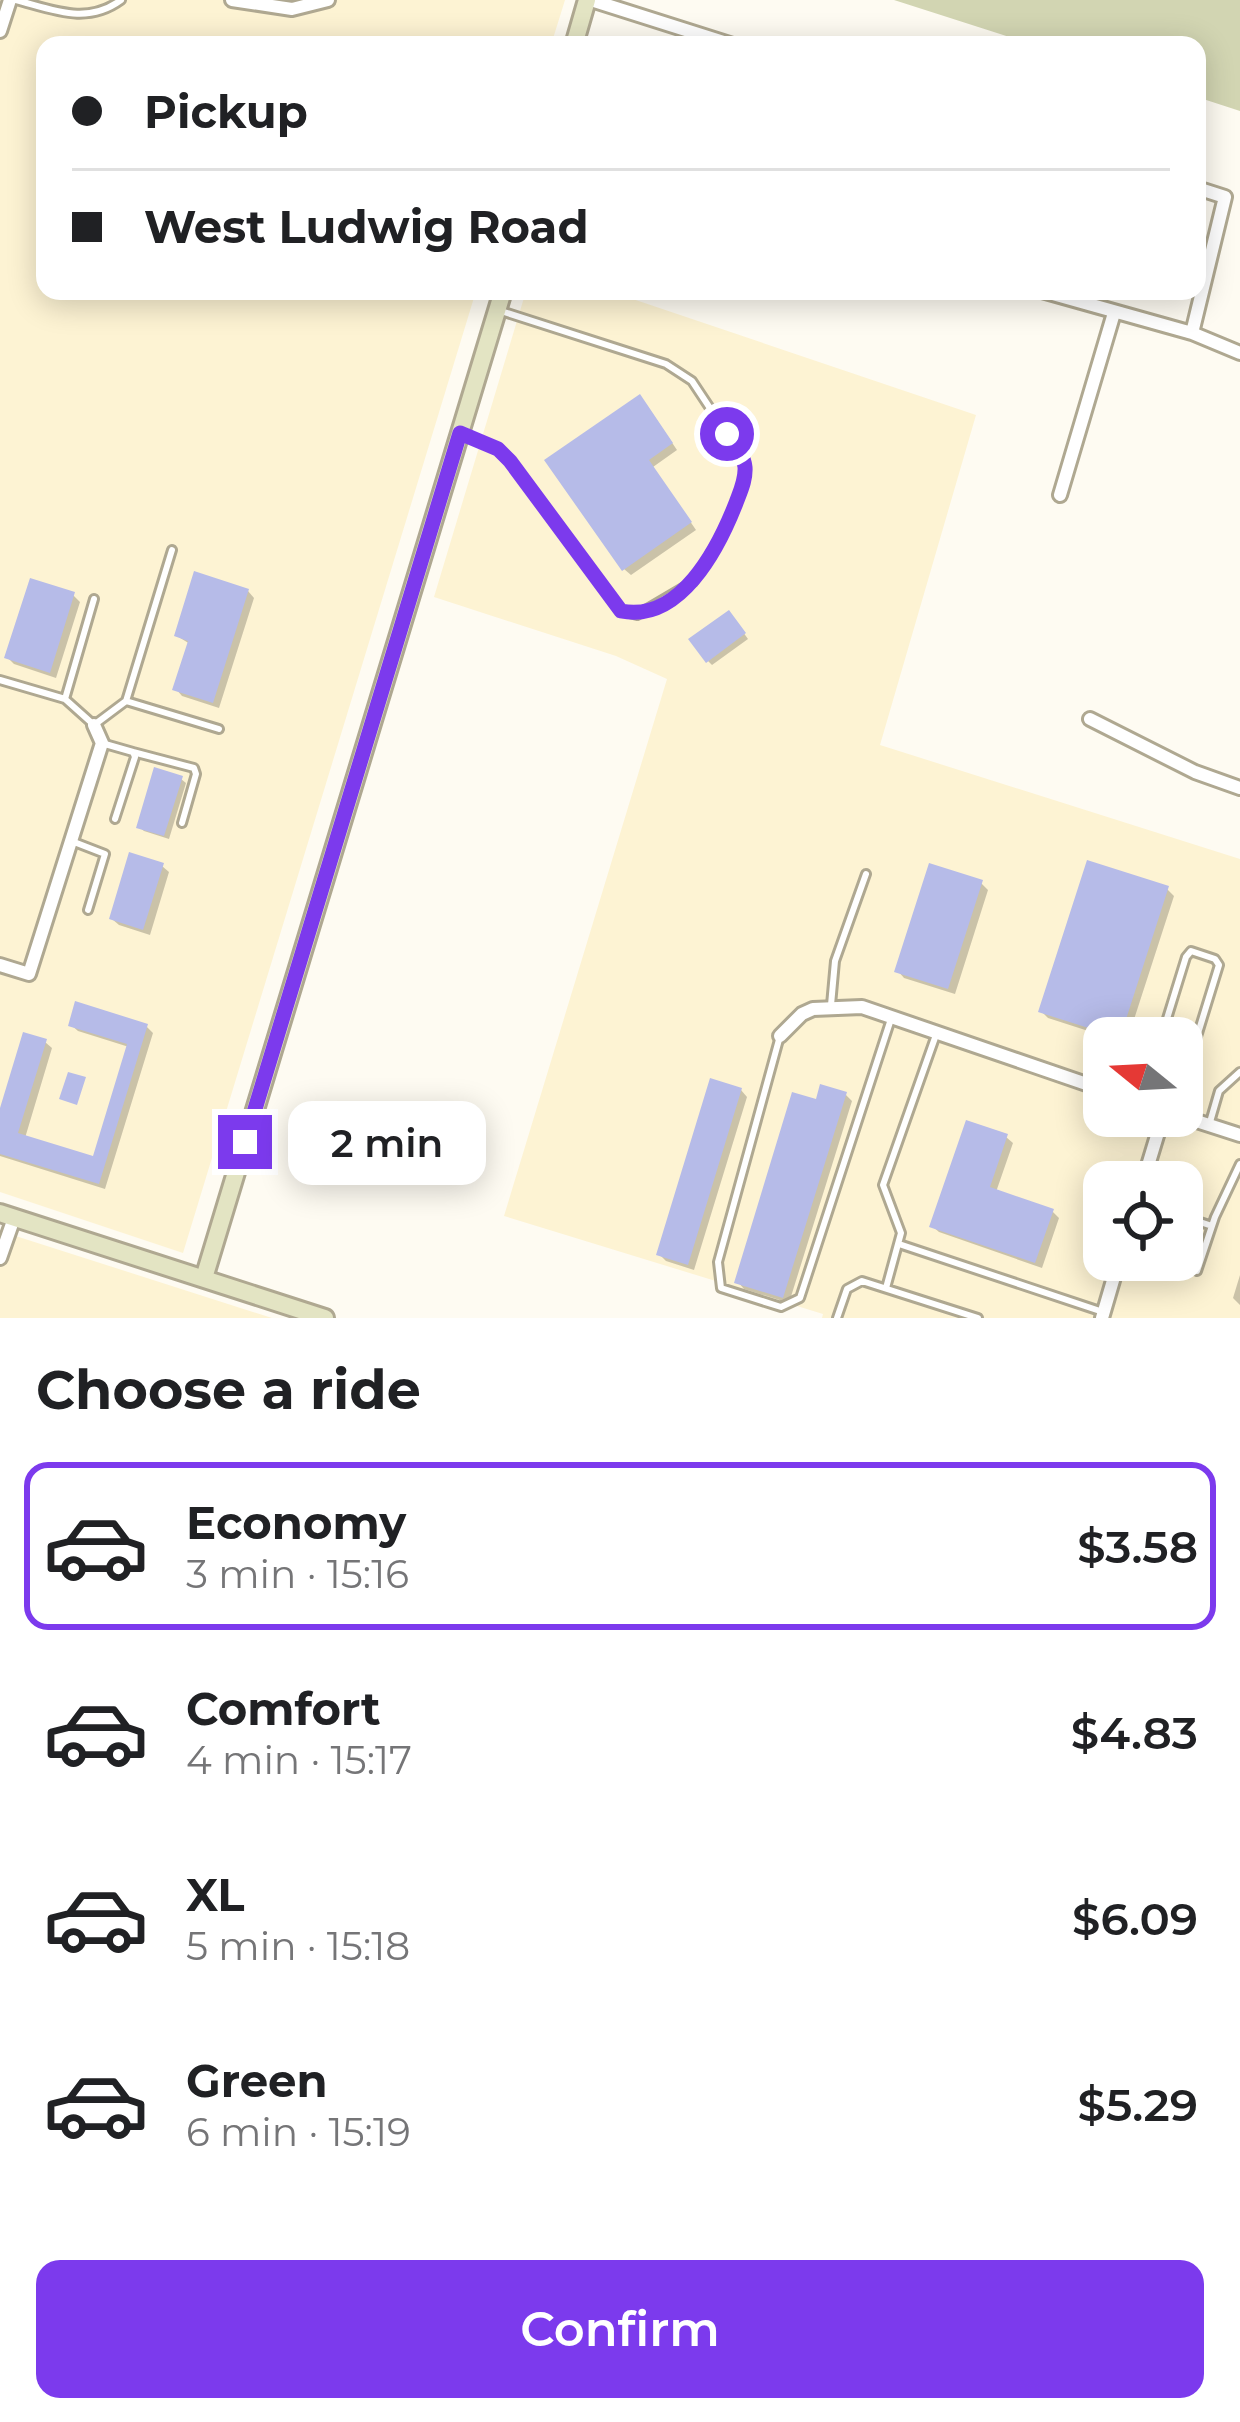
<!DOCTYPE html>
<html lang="en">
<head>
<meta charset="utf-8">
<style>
  :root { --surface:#fff; --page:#f6f6f6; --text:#202124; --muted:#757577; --line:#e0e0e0; --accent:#7c3aed }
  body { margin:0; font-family:Montserrat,sans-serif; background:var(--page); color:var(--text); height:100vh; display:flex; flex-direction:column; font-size:45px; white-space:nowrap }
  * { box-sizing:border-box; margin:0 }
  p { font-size:39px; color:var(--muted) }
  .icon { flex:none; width:66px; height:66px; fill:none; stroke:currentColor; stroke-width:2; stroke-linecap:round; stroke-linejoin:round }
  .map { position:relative; height:1318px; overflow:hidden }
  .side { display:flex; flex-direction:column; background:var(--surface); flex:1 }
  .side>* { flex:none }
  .top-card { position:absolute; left:36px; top:36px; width:1170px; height:264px; border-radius:24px; box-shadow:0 6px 30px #0003; display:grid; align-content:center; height:264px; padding:0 36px; background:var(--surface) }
  .needle { width:78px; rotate:288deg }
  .fabs { position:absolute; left:1083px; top:1017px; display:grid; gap:24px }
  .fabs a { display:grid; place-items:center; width:120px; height:120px; border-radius:24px; background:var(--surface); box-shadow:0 6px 30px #0003; font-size:60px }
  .end { position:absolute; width:54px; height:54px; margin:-27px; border:15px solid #7c3aed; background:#fff; box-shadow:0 0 0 6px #fff }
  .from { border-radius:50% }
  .bubble { position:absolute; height:84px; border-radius:24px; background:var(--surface); box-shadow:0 6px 30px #0003; font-size:39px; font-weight:600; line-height:84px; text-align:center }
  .top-card b { display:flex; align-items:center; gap:42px; height:114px; font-size:45px }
  .top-card b+b { border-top:3px solid var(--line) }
  .top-card i { width:30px; height:30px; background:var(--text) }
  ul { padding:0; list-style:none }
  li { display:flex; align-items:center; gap:36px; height:168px; margin:0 24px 18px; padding:0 12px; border:6px solid transparent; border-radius:24px }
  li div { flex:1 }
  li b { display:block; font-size:45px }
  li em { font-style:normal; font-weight:600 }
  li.selected { border-color:var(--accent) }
  li>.icon { width:108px; height:108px; stroke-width:1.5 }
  h2 { padding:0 36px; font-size:54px; line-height:144px }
  .action { display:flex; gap:24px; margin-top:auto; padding:24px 36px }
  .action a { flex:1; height:138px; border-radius:24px; background:var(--accent); color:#fff; font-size:48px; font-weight:600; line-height:138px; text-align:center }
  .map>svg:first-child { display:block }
  .built { fill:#fdf3d3; fill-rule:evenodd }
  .green { fill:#d2d5b2 }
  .shadow { fill:#0003 }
  .building { fill:#b6bbe8 }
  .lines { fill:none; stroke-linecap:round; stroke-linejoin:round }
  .lane-casing { stroke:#afa891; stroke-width:12 }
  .street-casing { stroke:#afa891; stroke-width:18 }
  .secondary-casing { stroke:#afa891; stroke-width:22 }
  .lane { stroke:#fff; stroke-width:6 }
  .street { stroke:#fff; stroke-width:12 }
  .secondary { stroke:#e3e4c3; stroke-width:16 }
  .route { stroke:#7c3aed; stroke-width:15 }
</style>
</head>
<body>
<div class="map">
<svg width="1240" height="1318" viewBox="0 0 1240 1318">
  <rect width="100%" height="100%" fill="#fefbf2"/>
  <!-- built -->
  <path class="built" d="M 0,0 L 565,0 L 551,45 L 45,45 L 45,291 L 476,291 L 183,1253 L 0,1192 Z
    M 526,291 L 609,291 L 976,415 L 880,745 L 1240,859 L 1240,1318 L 822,1318 L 823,1314 L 504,1216 L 667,679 L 616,656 L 434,597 ZM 1104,1038 L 1182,1038 L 1182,1116 L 1104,1116 ZM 1104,1182 L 1182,1182 L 1182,1260 L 1104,1260 Z
    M 0,1231 L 272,1318 L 0,1318 Z"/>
  <!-- green -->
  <path class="green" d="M 894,0 L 1240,0 L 1240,111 L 1197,97 L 1197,45 L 1034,45 Z"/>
  <!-- shadow -->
  <path class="shadow" d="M 646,404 L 677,450 L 653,467 L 696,530 L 631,575 L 624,569 Z
    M 248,591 L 254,598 L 219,708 L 182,696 L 176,689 L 190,644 L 177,636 Z
    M 73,595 L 80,602 L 56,678 L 14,664 L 8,658 Z
    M 733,618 L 748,639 L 712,665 L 708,661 Z
    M 181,779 L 186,783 L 169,839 L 144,831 L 139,827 Z
    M 162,866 L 169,872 L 150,935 L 119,925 L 112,919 Z
    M 981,883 L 988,890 L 955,994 L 904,978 L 898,971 Z
    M 1167,889 L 1174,896 L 1128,1038 L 1110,1038 L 1048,1018 L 1041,1011 Z
    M 71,1025 L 146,1026 L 153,1033 L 105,1189 L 0,1156 L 0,1118 L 45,1042 L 52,1048 L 25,1138 L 95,1160 L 129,1047 L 78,1031 Z
    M 741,1090 L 747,1097 L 694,1270 L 666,1261 L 659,1254 Z
    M 846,1095 L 852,1101 L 789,1303 L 744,1289 L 738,1282 L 818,1102 Z
    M 1006,1137 L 1013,1143 L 996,1192 L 1052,1211 L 1059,1218 L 1042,1268 L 939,1232 L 932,1226 Z
    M 1240,1275 L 1240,1305 L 1233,1298 Z"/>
  <!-- building -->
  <path class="building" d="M 640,394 L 673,443 L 649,460 L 692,522 L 622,571 L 544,460 Z
    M 194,571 L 249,589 L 213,703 L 172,690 L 188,641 L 174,636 Z
    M 30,578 L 75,592 L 50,673 L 4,658 Z
    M 729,610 L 746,633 L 706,663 L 688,639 Z
    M 154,767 L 183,776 L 164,836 L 136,828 Z
    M 129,852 L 164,863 L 143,930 L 109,919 Z
    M 1087,860 L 1169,886 L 1120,1038 L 1038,1012 Z
    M 929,863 L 983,880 L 948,989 L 894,972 Z
    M 75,1001 L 148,1024 L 99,1184 L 0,1154 L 0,1108 L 23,1032 L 47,1039 L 18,1133 L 93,1156 L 127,1044 L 68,1026 Z
    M 68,1072 L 86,1077 L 77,1105 L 59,1099 Z
    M 710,1078 L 742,1088 L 688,1265 L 656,1255 Z
    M 820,1084 L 847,1092 L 783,1298 L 734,1283 L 792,1092 L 816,1099 Z
    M 966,1120 L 1008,1134 L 990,1187 L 1054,1209 L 1035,1263 L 929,1227 Z"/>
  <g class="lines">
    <defs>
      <path id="lane" d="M 16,0 C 54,10 87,25 121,0
        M 460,433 L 498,449 L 510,461 L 621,611 L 637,615 L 693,582 L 724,532 L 745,480 L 745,461 L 692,381 L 666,364 L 501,311
        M 0,680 L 65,699 L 94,725 L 126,701 L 172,550
        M 65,699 L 94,599
        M 126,701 L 219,729
        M 105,744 L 133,752 L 135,757 L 115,819
        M 133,752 L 194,768 L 196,774 L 182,823
        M 74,842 L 105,854 L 88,910
        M 831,1005 L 835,961 L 866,874
        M 780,1036 L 718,1262 L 721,1288 L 781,1307 L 800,1298 L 891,1019
        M 1161,1038 L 1186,957 L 1191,951 L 1215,959 L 1219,965 L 1191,1056 L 1182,1067
        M 1210,1122 L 1219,1091 L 1240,1072
        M 1182,1216 L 1212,1226
        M 899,1244 L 1100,1311
        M 1197,1271 L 1215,1217 L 1240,1164
        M 886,1288 L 901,1233 L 883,1185 L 937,1032
        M 837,1318 L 847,1289 L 862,1281 L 978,1318"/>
      <path id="street" d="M 232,0 L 292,9 L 328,0
        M 591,0 L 733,45
        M 0,31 L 10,0
        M 1042,291 L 1192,333 L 1240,353
        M 1192,333 L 1225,197 L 1197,188
        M 1060,495 L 1114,313
        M 1090,719 L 1195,772 L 1240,788
        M 0,965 L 29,974 L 102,743 L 94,725
        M 780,1036 L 802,1014 L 813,1009 L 862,1007 L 1104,1090
        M 1181,1116 L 1240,1135
        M 1143,1182 L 1163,1116
        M 0,1258 L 14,1218
        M 1102,1318 L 1119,1260"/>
      <path id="secondary" d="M 574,45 L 587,0
        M 0,1213 L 325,1318
        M 204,1278 L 503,291"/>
    </defs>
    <!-- lane casing -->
    <use href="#lane" class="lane-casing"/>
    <!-- street casing -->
    <use href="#street" class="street-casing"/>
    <!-- secondary casing -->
    <use href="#secondary" class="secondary-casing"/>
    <!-- lane -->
    <use href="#lane" class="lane"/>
    <!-- street -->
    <use href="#street" class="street"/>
    <!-- secondary -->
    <use href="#secondary" class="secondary"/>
  </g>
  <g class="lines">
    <!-- route -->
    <path class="route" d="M 245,1142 L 460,433 L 498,449 L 510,461 L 621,611 C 680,623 718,549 736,503 C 740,492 746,480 745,467 C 744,455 734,444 727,434"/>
  </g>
</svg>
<div class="fabs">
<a><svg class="needle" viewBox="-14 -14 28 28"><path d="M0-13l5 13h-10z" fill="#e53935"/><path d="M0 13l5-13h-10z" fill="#757577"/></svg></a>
<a><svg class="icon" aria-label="locate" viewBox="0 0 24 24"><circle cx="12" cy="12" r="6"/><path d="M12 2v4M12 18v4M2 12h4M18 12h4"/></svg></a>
</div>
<i class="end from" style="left:727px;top:434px"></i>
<i class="end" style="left:245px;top:1142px"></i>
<div class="bubble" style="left:288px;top:1101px;width:198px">2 min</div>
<div class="top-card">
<b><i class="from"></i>Pickup</b>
<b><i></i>West Ludwig Road</b>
</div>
</div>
<section class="side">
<h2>Choose a ride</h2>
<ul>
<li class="selected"><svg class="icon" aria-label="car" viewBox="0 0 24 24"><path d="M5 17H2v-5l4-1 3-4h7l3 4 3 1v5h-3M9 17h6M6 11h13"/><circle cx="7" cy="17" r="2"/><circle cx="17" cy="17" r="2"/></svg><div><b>Economy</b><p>3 min · 15:16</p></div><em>$3.58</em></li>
<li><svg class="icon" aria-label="car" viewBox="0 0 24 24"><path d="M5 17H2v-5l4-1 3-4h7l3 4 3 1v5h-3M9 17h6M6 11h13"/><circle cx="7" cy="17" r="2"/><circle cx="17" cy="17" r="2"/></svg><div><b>Comfort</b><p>4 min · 15:17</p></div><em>$4.83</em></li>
<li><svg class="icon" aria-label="car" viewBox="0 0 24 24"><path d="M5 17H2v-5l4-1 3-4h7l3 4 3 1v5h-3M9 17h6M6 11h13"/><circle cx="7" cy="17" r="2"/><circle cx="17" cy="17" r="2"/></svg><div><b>XL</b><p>5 min · 15:18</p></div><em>$6.09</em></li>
<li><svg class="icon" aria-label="car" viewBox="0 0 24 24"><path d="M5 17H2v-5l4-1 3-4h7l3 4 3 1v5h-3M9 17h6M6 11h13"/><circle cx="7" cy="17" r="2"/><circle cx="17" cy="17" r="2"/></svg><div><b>Green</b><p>6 min · 15:19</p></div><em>$5.29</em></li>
</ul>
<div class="action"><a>Confirm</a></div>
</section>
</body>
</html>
